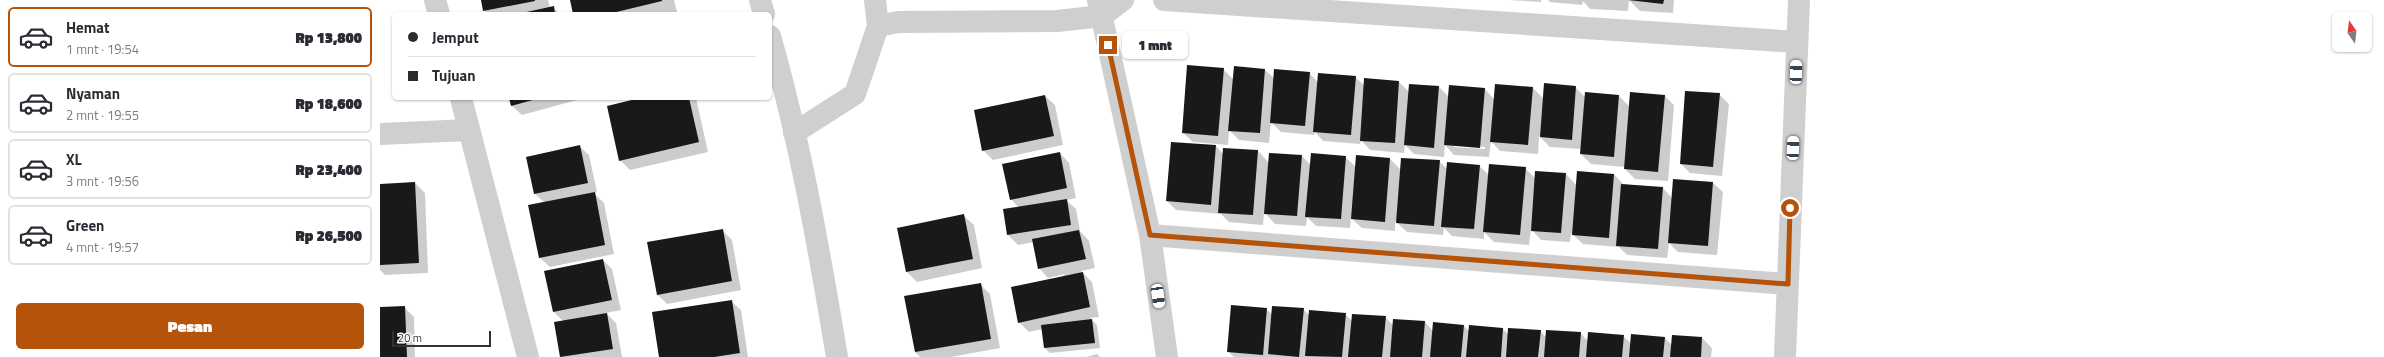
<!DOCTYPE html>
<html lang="id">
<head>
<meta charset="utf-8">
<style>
  :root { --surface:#fff; --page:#f2f2f3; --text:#2b2b33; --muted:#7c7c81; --line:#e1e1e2; --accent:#b45309 }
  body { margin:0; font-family:"Titillium Web",sans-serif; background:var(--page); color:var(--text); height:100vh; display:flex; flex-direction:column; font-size:15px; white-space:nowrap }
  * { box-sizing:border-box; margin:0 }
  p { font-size:13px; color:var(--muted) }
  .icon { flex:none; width:22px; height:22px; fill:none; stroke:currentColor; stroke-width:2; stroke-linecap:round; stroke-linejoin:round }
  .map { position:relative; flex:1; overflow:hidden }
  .side { display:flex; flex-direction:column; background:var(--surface); width:380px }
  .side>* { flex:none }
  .top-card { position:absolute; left:12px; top:12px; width:380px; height:88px; border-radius:6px; box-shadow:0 1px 3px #0004; display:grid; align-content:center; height:88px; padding:0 16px; background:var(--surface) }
  .needle { width:26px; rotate:346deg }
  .controls { position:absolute; left:1952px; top:12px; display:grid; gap:8px }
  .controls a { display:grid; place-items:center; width:40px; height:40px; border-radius:6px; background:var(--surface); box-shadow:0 1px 3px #0004; font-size:20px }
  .scale { position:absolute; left:12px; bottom:10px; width:99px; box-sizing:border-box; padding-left:4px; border:2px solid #323232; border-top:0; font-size:11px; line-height:14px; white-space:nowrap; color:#323232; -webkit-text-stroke:3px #fff; paint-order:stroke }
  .end { position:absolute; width:18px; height:18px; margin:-9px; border:5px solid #b45309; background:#fff; box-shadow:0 0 0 2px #fff }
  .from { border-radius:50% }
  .bubble { position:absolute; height:28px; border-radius:6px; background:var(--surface); box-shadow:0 1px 3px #0004; font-size:13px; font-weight:800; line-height:28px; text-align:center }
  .car { position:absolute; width:12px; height:24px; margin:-12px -6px; border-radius:5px; box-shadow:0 0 3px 1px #0007; background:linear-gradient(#fff 24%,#345 0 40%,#fff 0 76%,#345 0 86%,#fff 0) }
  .top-card b { display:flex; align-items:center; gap:14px; height:38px; font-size:15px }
  .top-card b+b { border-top:1px solid var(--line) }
  .top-card i { width:10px; height:10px; background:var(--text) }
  ul { padding:7px 0 0; list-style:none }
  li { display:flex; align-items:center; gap:12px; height:60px; margin:0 8px 6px; padding:0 8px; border:2px solid var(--line); border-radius:6px }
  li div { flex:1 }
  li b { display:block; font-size:15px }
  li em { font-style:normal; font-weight:800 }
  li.selected { border-color:var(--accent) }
  li>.icon { width:36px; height:36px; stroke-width:1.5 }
  .primary-button { display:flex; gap:8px; margin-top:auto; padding:8px 16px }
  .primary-button a { flex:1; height:46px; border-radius:6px; background:var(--accent); color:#fff; font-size:16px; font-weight:800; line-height:46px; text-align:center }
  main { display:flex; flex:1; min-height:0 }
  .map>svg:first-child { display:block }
  .shadow { fill:#0003; fill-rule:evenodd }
  .building { fill:#191919 }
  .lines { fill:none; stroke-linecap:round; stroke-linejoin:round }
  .minor { stroke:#cfcfcf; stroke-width:22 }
  .route { stroke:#b45309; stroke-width:5 }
</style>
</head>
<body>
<main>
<section class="side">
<ul>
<li class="selected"><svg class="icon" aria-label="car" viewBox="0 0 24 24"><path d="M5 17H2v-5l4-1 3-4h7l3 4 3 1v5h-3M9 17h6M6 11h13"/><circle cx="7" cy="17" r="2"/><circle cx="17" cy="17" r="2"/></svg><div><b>Hemat</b><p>1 mnt · 19:54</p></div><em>Rp 13,800</em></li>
<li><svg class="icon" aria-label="car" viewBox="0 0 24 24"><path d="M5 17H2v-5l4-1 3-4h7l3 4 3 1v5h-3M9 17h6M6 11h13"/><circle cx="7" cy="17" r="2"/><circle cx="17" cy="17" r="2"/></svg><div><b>Nyaman</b><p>2 mnt · 19:55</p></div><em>Rp 18,600</em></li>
<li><svg class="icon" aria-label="car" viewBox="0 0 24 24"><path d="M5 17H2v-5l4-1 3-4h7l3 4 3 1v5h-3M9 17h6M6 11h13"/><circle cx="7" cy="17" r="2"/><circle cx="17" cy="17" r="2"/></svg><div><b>XL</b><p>3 mnt · 19:56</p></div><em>Rp 23,400</em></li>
<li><svg class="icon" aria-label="car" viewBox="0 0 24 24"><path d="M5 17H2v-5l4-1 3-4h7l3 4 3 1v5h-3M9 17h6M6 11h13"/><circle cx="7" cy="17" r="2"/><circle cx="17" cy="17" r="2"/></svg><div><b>Green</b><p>4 mnt · 19:57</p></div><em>Rp 26,500</em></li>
</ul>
<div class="primary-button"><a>Pesan</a></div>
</section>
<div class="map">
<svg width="2004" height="357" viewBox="0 0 2004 357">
  <rect width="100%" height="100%" fill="#fff"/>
  <!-- shadow -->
  <path class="shadow" d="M 102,0 L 168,0 L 170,8 L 173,7 L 180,14 L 108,14 L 104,10 Z
    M 191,0 L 294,0 L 297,12 L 287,14 L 194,14 Z
    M 1127,0 L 1161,0 L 1161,2 Z
    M 1168,0 L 1249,0 L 1248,11 L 1210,9 L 1203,1 L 1202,5 L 1170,2 Z
    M 1249,0 L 1294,0 L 1293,13 L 1260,11 Z
    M 843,69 L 853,79 L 885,70 L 895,79 L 929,73 L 938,82 L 975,77 L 985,86 L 985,80 L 1019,82 L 1029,92 L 1059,87 L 1069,97 L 1104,88 L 1114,99 L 1153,88 L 1164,99 L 1195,87 L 1205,97 L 1239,96 L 1250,107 L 1285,96 L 1294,105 L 1288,181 L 1255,179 L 1245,169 L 1245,167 L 1211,164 L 1201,154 L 1201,149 L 1170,147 L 1159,136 L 1158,154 L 1120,151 L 1111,141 L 1109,157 L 1074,155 L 1065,145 L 1064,157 L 1034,154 L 1025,145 L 1024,153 L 990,150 L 981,140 L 980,144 L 943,141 L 935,132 L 934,135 L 901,132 L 891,122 L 889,143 L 859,140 L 849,130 L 848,145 L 813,142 L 803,133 ZM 1074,145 L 1105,147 L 1105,149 L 1074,147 Z
    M 1339,94 L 1349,104 L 1342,176 L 1310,173 L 1301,164 Z
    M 665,96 L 675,105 L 683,145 L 613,160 L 603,150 Z
    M 130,98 L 197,98 L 197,100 L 142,115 L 132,106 Z
    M 264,98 L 316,98 L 328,152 L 250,170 L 240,160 Z
    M 199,146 L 209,155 L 217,192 L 214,193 L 224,203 L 234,254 L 170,267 L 160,258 L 165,203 L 155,194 L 147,157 Z
    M 836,146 L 844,155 L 844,149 L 878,151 L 889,163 L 922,156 L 931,165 L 965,157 L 976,167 L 977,156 L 1010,159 L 1021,170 L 1059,161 L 1067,169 L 1099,166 L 1109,175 L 1145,168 L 1156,179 L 1186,174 L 1197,186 L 1234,174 L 1243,184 L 1283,188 L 1292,198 L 1333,183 L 1343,192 L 1337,255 L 1298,252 L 1289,243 L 1287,258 L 1247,255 L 1239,247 L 1203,244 L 1191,233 L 1190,242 L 1161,240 L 1151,229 L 1149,245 L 1114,242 L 1104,232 L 1104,239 L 1072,236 L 1064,228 L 1063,235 L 1027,232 L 1015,221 L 1015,231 L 982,228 L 971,218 L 970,228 L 936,226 L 927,217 L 926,226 L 895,224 L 884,212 L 883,225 L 849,222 L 841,214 L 796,210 L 787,201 Z
    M 680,153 L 689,163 L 696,198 L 686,200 L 696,209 L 700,231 L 709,241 L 715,268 L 701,271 L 712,282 L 719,317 L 710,318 L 717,325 L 720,348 L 670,353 L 665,348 L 663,329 L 649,332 L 639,322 L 685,274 L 668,278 L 659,268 L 654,242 L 638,245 L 628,235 L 624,210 L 639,208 L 631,199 Z
    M 35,183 L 45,193 L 48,273 L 5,275 L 0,270 L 0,185 Z
    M 584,216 L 594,225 L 602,268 L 537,282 L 527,272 L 518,229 Z
    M 342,230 L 352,240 L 361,290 L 287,304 L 277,294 Z
    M 223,260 L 232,269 L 241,310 L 226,313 L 236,323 L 242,357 L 181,357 L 175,323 L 183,321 L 174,312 L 166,272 Z
    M 600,284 L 610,294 L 620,348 L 571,357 L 540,357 L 535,352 L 526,297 Z
    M 351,301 L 361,310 L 368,357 L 280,357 Z
    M 24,307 L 34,317 L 35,357 L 0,357 L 0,308 Z
    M 886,309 L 893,315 L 923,309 L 930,316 L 965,314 L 972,321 L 1005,317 L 1013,325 L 1014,320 L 1045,322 L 1053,331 L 1084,326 L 1089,331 L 1090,326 L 1123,329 L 1129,335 L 1160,331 L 1167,338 L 1200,333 L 1208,341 L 1243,336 L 1252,344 L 1285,338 L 1292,345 L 1322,338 L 1332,348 L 1331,357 L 854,357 L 848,351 Z
    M 717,354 L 720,357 L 706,357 Z"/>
  <!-- building -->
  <path class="building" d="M 101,0 L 155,0 L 155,1 L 103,11 Z
    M 190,0 L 282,0 L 282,1 L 228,14 L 193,14 Z
    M 1248,0 L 1284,0 L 1283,4 Z
    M 174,6 L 175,14 L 142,14 L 142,13 Z
    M 807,65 L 844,68 L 838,136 L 802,133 Z
    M 854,66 L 885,69 L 880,133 L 848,131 Z
    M 894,69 L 930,72 L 925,126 L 890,123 Z
    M 938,73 L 976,76 L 971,135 L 933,132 Z
    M 984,78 L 1019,81 L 1015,143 L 980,141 Z
    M 1164,83 L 1196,86 L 1192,140 L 1160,137 Z
    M 1029,84 L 1059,86 L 1054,148 L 1024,145 Z
    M 1115,84 L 1153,87 L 1148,145 L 1110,142 Z
    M 1069,85 L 1105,88 L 1100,148 L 1064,145 Z
    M 1305,91 L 1340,93 L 1333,167 L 1300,164 Z
    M 1205,92 L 1239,95 L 1234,157 L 1200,154 Z
    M 1250,92 L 1285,95 L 1278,172 L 1244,169 Z
    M 665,95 L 674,136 L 602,151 L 594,110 Z
    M 129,98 L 160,98 L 131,106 Z
    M 260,98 L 309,98 L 319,142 L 239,161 L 227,106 Z
    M 791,142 L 836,145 L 831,205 L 786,201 Z
    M 200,145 L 208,183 L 154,194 L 146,157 Z
    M 843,148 L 878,150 L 873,215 L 838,213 Z
    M 680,152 L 687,188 L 630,200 L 622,164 Z
    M 889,153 L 922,155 L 917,216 L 884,214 Z
    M 931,153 L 966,156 L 961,219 L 925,217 Z
    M 976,155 L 1010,158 L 1005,222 L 971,219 Z
    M 1021,158 L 1060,160 L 1054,226 L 1016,223 Z
    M 1067,162 L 1100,165 L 1094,229 L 1061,227 Z
    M 1109,164 L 1146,167 L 1140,235 L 1103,232 Z
    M 1155,171 L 1186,173 L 1181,233 L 1151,231 Z
    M 1197,171 L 1234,174 L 1229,238 L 1192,235 Z
    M 1293,179 L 1333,182 L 1328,246 L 1288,243 Z
    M 35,182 L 39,263 L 0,265 L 0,184 Z
    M 1241,184 L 1283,187 L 1278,249 L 1236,246 Z
    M 215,192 L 225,245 L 159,258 L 148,205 Z
    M 687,199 L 691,225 L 627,235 L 623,209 Z
    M 584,214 L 593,259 L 526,272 L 517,228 Z
    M 343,229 L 352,281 L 277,295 L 267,242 Z
    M 699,230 L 706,259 L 658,269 L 652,239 Z
    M 223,259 L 232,300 L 173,312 L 164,271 Z
    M 703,272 L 710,307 L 638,323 L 631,287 Z
    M 601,283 L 611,339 L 535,352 L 524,296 Z
    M 352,300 L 360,353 L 334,357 L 279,357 L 272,312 Z
    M 851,305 L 887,308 L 883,355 L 847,352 Z
    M 25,306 L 27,357 L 0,357 L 0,307 Z
    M 892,306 L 924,308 L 919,357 L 888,354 Z
    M 929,310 L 966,313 L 962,357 L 925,356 Z
    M 227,313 L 233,349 L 180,357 L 174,322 Z
    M 972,314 L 1006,316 L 1002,357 L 968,357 Z
    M 712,319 L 715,343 L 664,348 L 661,325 Z
    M 1013,319 L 1045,321 L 1042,357 L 1010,357 Z
    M 1053,322 L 1084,325 L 1081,357 L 1050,357 Z
    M 1089,325 L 1123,328 L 1121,357 L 1086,357 Z
    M 1128,328 L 1161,330 L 1158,357 L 1126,357 Z
    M 1166,330 L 1201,332 L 1199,357 L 1164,357 Z
    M 1208,332 L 1244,335 L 1242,357 L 1206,357 Z
    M 1251,334 L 1285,337 L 1283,357 L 1249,357 Z
    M 1292,335 L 1322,337 L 1321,357 L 1290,357 Z"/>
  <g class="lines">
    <!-- minor -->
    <path class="minor" d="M 55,0 L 59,14
      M 380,0 L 384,14
      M 718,0 L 770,235 L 787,357
      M 784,0 L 1417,42
      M 498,26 L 518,22 L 677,21 L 722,16 L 743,0
      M 390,36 C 420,141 439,249 457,357
      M 81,98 L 148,357
      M 414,133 L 475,94 L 498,26 L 495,0
      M 0,134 L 89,130
      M 770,235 L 1407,284
      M 1405,357 L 1419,0"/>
  </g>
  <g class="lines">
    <!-- route -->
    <path class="route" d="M 728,45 L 770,235 L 1408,284 L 1410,208"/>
  </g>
</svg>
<div class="controls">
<a><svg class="needle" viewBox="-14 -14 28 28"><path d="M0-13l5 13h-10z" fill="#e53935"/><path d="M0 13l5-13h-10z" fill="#7c7c81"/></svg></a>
</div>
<div class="scale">20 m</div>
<i class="end from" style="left:1410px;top:208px"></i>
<i class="end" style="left:728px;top:45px"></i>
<div class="bubble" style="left:742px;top:31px;width:66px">1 mnt</div>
<i class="car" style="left:1416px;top:72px;rotate:2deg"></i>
<i class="car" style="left:1413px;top:148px;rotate:2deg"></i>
<i class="car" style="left:778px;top:296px;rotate:172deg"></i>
<div class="top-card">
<b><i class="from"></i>Jemput</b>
<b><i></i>Tujuan</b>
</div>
</div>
</main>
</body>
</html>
